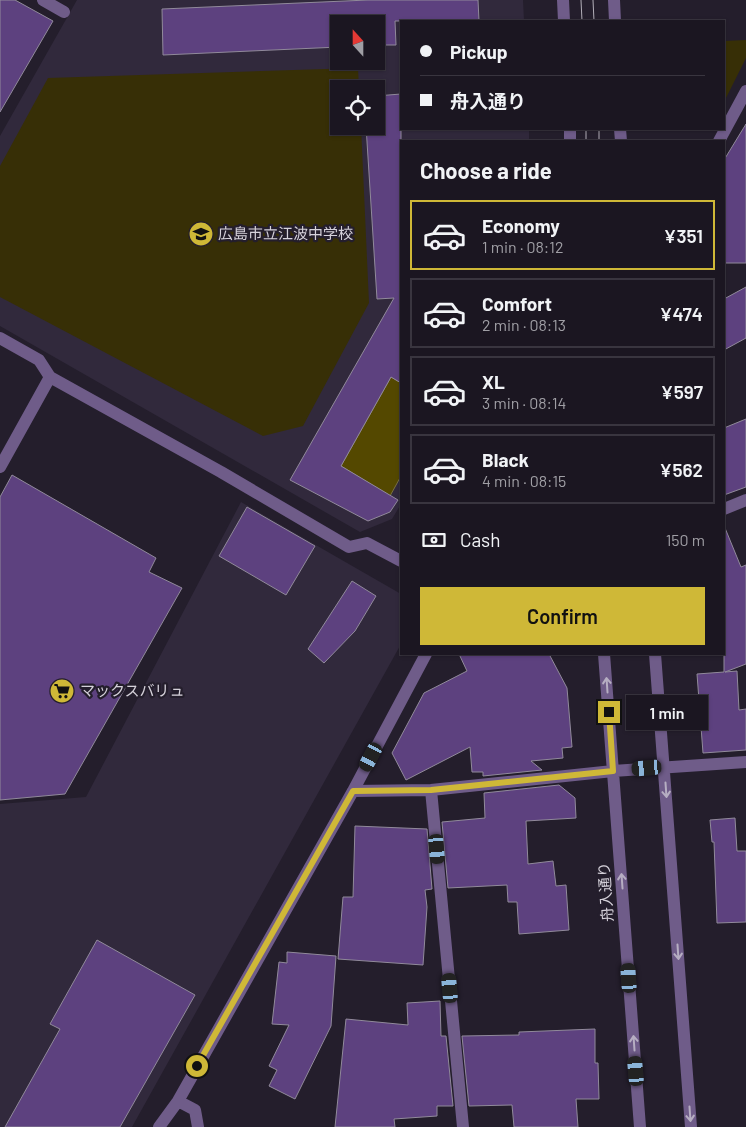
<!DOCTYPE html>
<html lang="en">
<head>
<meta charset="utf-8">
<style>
  :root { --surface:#1b1621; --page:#241f2a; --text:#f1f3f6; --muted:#a09fa5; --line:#39353f; --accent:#cfb837 }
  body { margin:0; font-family:Barlow,"Noto Sans JP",sans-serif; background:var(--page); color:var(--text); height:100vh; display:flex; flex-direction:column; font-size:19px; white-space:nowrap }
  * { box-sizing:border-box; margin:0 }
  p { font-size:16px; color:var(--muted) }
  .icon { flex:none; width:28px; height:28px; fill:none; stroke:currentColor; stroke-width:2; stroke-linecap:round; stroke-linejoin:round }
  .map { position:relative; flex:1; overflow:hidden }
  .details { position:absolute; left:400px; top:140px; width:325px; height:515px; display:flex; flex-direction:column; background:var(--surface); border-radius:0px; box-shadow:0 1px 4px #0004,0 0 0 1px var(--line) }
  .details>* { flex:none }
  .top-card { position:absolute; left:400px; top:20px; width:325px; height:110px; border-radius:0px; box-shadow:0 1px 4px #0004,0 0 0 1px var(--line); display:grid; align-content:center; height:110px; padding:0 20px; background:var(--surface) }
  .needle { width:32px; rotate:339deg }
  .controls { position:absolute; left:330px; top:15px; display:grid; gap:10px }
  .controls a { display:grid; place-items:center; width:55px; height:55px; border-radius:0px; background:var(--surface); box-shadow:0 1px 4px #0004,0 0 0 1px var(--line); font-size:25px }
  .end { position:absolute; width:22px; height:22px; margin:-11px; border:6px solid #cfb837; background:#111; box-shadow:0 0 0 2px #111 }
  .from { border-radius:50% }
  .bubble { position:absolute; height:35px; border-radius:0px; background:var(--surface); box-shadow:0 1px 4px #0004,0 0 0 1px var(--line); font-size:16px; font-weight:600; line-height:35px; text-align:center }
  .car { position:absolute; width:15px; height:30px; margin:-15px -8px; border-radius:6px; box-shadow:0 0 4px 1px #0007; background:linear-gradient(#222 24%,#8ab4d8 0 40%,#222 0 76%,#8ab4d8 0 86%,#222 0) }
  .top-card b { display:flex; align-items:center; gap:18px; height:48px; font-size:19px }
  .top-card b+b { border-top:1px solid var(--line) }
  .top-card i { width:12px; height:12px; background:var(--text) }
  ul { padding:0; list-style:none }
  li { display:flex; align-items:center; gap:15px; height:70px; margin:0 10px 8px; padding:0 10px; border:2px solid var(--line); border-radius:0px }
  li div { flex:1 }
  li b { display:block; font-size:19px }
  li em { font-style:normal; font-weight:600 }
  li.current { border-color:var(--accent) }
  li>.icon { width:45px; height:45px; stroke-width:1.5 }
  h2 { padding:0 20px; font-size:22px; line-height:60px }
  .pay { display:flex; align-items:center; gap:12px; height:55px; padding:0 20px; font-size:19px }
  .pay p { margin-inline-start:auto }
  .action { display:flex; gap:10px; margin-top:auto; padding:10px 20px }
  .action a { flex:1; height:58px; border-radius:0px; background:var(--accent); color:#111; font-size:20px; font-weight:600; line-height:58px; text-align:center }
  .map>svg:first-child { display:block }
  .built { fill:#31293c; fill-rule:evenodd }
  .green { fill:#372f06 }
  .water { fill:#544800; stroke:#7b7141 }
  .building { fill:#5d417f; stroke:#918a9b }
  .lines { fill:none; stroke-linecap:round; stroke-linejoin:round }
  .minor { stroke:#6f5c89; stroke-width:12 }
  .tram { stroke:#b3afb9; stroke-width:1 }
  .oneway { stroke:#b6aec2 }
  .route { stroke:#cfb837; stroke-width:6 }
  .labels { text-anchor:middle; stroke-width:4.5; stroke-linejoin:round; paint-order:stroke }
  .poi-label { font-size:15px; fill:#d5d1da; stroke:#241e2c; text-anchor:start }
  .street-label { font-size:15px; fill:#d5d1da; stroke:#241e2c }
</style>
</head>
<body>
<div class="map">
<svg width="746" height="1127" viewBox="0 0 746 1127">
  <rect width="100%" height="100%" fill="#241e2c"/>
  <!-- built -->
  <path class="built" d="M 77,0 L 523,0 L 524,21 L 401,21 L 401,129 L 529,129 L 529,141 L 401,141 L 401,504 L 392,519 L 360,532 L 0,326 L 0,136 ZM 339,24 L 376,24 L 376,61 L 339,61 ZM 339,89 L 376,89 L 376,126 L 339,126 Z
    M 241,502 L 401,594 L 401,644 L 132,1127 L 0,1127 L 0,804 L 86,797 Z"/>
  <!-- green -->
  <path class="green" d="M 746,40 L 746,58 L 724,102 L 724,41 Z
    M 358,68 L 359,89 L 339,89 L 339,126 L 361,126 L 369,303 L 303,426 L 263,436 L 0,297 L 0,166 L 48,78 Z"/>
  <!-- water -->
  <path class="water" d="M 391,377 L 401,383 L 401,476 L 390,496 L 341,466 Z"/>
  <!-- building -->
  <path class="building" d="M 0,0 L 15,0 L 53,21 L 0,112 Z
    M 368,0 L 478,0 L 479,21 L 395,21 L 396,45 L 376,45 L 376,24 L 339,24 L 339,47 L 163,55 L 162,9 Z
    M 401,94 L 401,383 L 391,377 L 341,466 L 398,500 L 390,512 L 368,521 L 290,480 L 394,298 L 377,299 L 366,126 L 376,126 L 376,96 Z
    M 746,124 L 746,263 L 724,263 L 724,160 Z
    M 746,287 L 746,338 L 724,350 L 724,299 Z
    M 746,419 L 746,487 L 724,495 L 724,428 Z
    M 12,475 L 156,558 L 149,572 L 182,588 L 65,794 L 0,800 L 0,497 Z
    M 247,507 L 315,546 L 286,595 L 219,556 Z
    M 724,528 L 725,528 L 741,567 L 746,565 L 746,664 L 725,672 L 737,671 L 739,710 L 746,709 L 746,750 L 703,753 L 697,674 L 724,672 Z
    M 352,581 L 376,596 L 355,631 L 324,663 L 308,649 Z
    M 459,654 L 549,654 L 567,688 L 572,747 L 562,748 L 563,758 L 531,761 L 542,770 L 483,776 L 483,772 L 472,772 L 470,747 L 406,780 L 392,753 L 424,693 L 467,671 Z
    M 559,785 L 575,798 L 576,818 L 526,821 L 528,864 L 553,861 L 556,886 L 566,885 L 569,930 L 519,934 L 517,902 L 508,902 L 507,885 L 448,888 L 442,822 L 485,818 L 484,793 Z
    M 735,818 L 737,851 L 746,851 L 746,922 L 717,923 L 714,842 L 712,842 L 710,820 Z
    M 355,826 L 427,829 L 432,889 L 425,890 L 427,907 L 423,965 L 338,959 L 343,897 L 353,897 Z
    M 97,940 L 195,995 L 120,1127 L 5,1127 L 60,1029 L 50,1024 Z
    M 287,952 L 336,956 L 331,1026 L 295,1099 L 269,1086 L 277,1070 L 269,1066 L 289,1025 L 272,1024 L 279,962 L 287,963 Z
    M 440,1001 L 441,1036 L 446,1036 L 453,1106 L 437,1106 L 437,1116 L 394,1119 L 395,1127 L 335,1127 L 346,1019 L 408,1025 L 407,1003 Z
    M 595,1029 L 595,1063 L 598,1063 L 599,1099 L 576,1099 L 578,1127 L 514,1127 L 512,1105 L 469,1106 L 462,1036 L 519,1035 L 519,1032 Z"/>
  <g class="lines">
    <!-- minor -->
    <path class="minor" d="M 43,0 L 64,12
      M 563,0 L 564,21
      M 614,0 L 615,21
      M 570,129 L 570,141
      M 620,129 L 621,141
      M 719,141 L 746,91
      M 0,338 L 39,360 L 50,377 L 221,472 L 349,547 L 367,543 L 401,561
      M 0,467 L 50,377
      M 724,509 L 746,500
      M 604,654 L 640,1127
      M 655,654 L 691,1127
      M 431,790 L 463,1127
      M 353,791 L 431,790 L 613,771 L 746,762
      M 178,1101 L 195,1110 L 198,1127
      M 159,1127 L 178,1101 L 353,791 L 426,654"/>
    <!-- tram -->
    <path class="tram" d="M 581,0 L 582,21
      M 593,0 L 594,21
      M 586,129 L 586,141
      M 599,129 L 599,141"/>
  </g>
  <!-- one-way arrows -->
  <defs><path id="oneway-shaft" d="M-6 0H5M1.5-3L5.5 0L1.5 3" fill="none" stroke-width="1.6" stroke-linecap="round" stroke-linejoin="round" transform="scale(1.25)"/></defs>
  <g class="oneway">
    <use href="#oneway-shaft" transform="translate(607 685) rotate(-94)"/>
    <use href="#oneway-shaft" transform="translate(666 790) rotate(86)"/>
    <use href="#oneway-shaft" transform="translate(622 881) rotate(-94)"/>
    <use href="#oneway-shaft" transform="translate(678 952) rotate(86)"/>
    <use href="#oneway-shaft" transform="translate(634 1043) rotate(-94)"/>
    <use href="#oneway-shaft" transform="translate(690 1114) rotate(86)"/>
  </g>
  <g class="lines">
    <!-- route -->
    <path class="route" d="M 197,1066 L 353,791 L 431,790 L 613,771 L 609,712"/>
  </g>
  <!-- icons -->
  <defs>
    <symbol id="school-disc" viewBox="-11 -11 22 22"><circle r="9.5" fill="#cfb837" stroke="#241e2c"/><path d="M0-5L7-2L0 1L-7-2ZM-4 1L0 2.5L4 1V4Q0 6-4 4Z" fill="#111"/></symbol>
    <symbol id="supermarket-disc" viewBox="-11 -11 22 22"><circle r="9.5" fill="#cfb837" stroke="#241e2c"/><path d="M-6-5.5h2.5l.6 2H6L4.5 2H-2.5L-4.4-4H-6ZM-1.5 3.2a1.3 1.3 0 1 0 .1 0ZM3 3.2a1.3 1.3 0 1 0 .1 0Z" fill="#111"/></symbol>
  </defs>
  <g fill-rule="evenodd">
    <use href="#school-disc" x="187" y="220" width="28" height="28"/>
    <use href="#supermarket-disc" x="48" y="677" width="28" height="28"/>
  </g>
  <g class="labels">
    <!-- poi labels -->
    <g class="poi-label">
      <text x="218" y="239">広島市立江波中学校</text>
      <text x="80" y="696">マックスバリュ</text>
    </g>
    <!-- street labels -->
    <g class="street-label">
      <text transform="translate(606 892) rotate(-94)" y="5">舟入通り</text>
    </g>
  </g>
</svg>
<div class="controls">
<a><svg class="needle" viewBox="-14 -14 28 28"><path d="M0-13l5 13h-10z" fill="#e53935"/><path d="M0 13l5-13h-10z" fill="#a09fa5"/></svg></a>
<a><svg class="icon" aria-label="locate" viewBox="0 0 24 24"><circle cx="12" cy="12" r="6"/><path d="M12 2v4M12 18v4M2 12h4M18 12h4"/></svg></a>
</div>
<i class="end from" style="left:197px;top:1066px"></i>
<i class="end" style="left:609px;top:712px"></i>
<div class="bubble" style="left:626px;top:695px;width:82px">1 min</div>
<i class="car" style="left:371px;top:757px;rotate:208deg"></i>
<i class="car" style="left:647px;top:768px;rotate:265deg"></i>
<i class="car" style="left:437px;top:849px;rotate:175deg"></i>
<i class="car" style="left:629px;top:978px;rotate:356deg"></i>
<i class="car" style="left:450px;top:988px;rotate:355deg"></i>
<i class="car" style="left:636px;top:1071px;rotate:355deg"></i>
<div class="top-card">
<b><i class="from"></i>Pickup</b>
<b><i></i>舟入通り</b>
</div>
<section class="details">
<h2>Choose a ride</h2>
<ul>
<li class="current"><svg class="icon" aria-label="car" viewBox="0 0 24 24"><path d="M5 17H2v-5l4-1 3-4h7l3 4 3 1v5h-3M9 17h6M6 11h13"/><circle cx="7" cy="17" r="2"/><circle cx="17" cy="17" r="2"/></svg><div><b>Economy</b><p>1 min · 08:12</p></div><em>¥351</em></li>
<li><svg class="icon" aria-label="car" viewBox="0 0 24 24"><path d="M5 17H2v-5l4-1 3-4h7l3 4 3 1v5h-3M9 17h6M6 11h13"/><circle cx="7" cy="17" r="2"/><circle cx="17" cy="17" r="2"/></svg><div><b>Comfort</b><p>2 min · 08:13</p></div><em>¥474</em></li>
<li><svg class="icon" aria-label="car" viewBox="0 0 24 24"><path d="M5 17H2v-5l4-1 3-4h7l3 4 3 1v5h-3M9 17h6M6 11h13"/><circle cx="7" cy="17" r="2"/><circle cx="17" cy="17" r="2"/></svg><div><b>XL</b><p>3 min · 08:14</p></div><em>¥597</em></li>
<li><svg class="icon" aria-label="car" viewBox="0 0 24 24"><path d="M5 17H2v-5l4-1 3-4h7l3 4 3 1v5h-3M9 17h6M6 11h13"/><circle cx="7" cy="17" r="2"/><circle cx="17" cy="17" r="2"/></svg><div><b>Black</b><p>4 min · 08:15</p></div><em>¥562</em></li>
</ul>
<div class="pay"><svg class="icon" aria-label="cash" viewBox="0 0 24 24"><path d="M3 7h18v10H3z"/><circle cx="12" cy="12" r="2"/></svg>Cash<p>150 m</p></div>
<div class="action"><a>Confirm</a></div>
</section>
</div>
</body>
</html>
